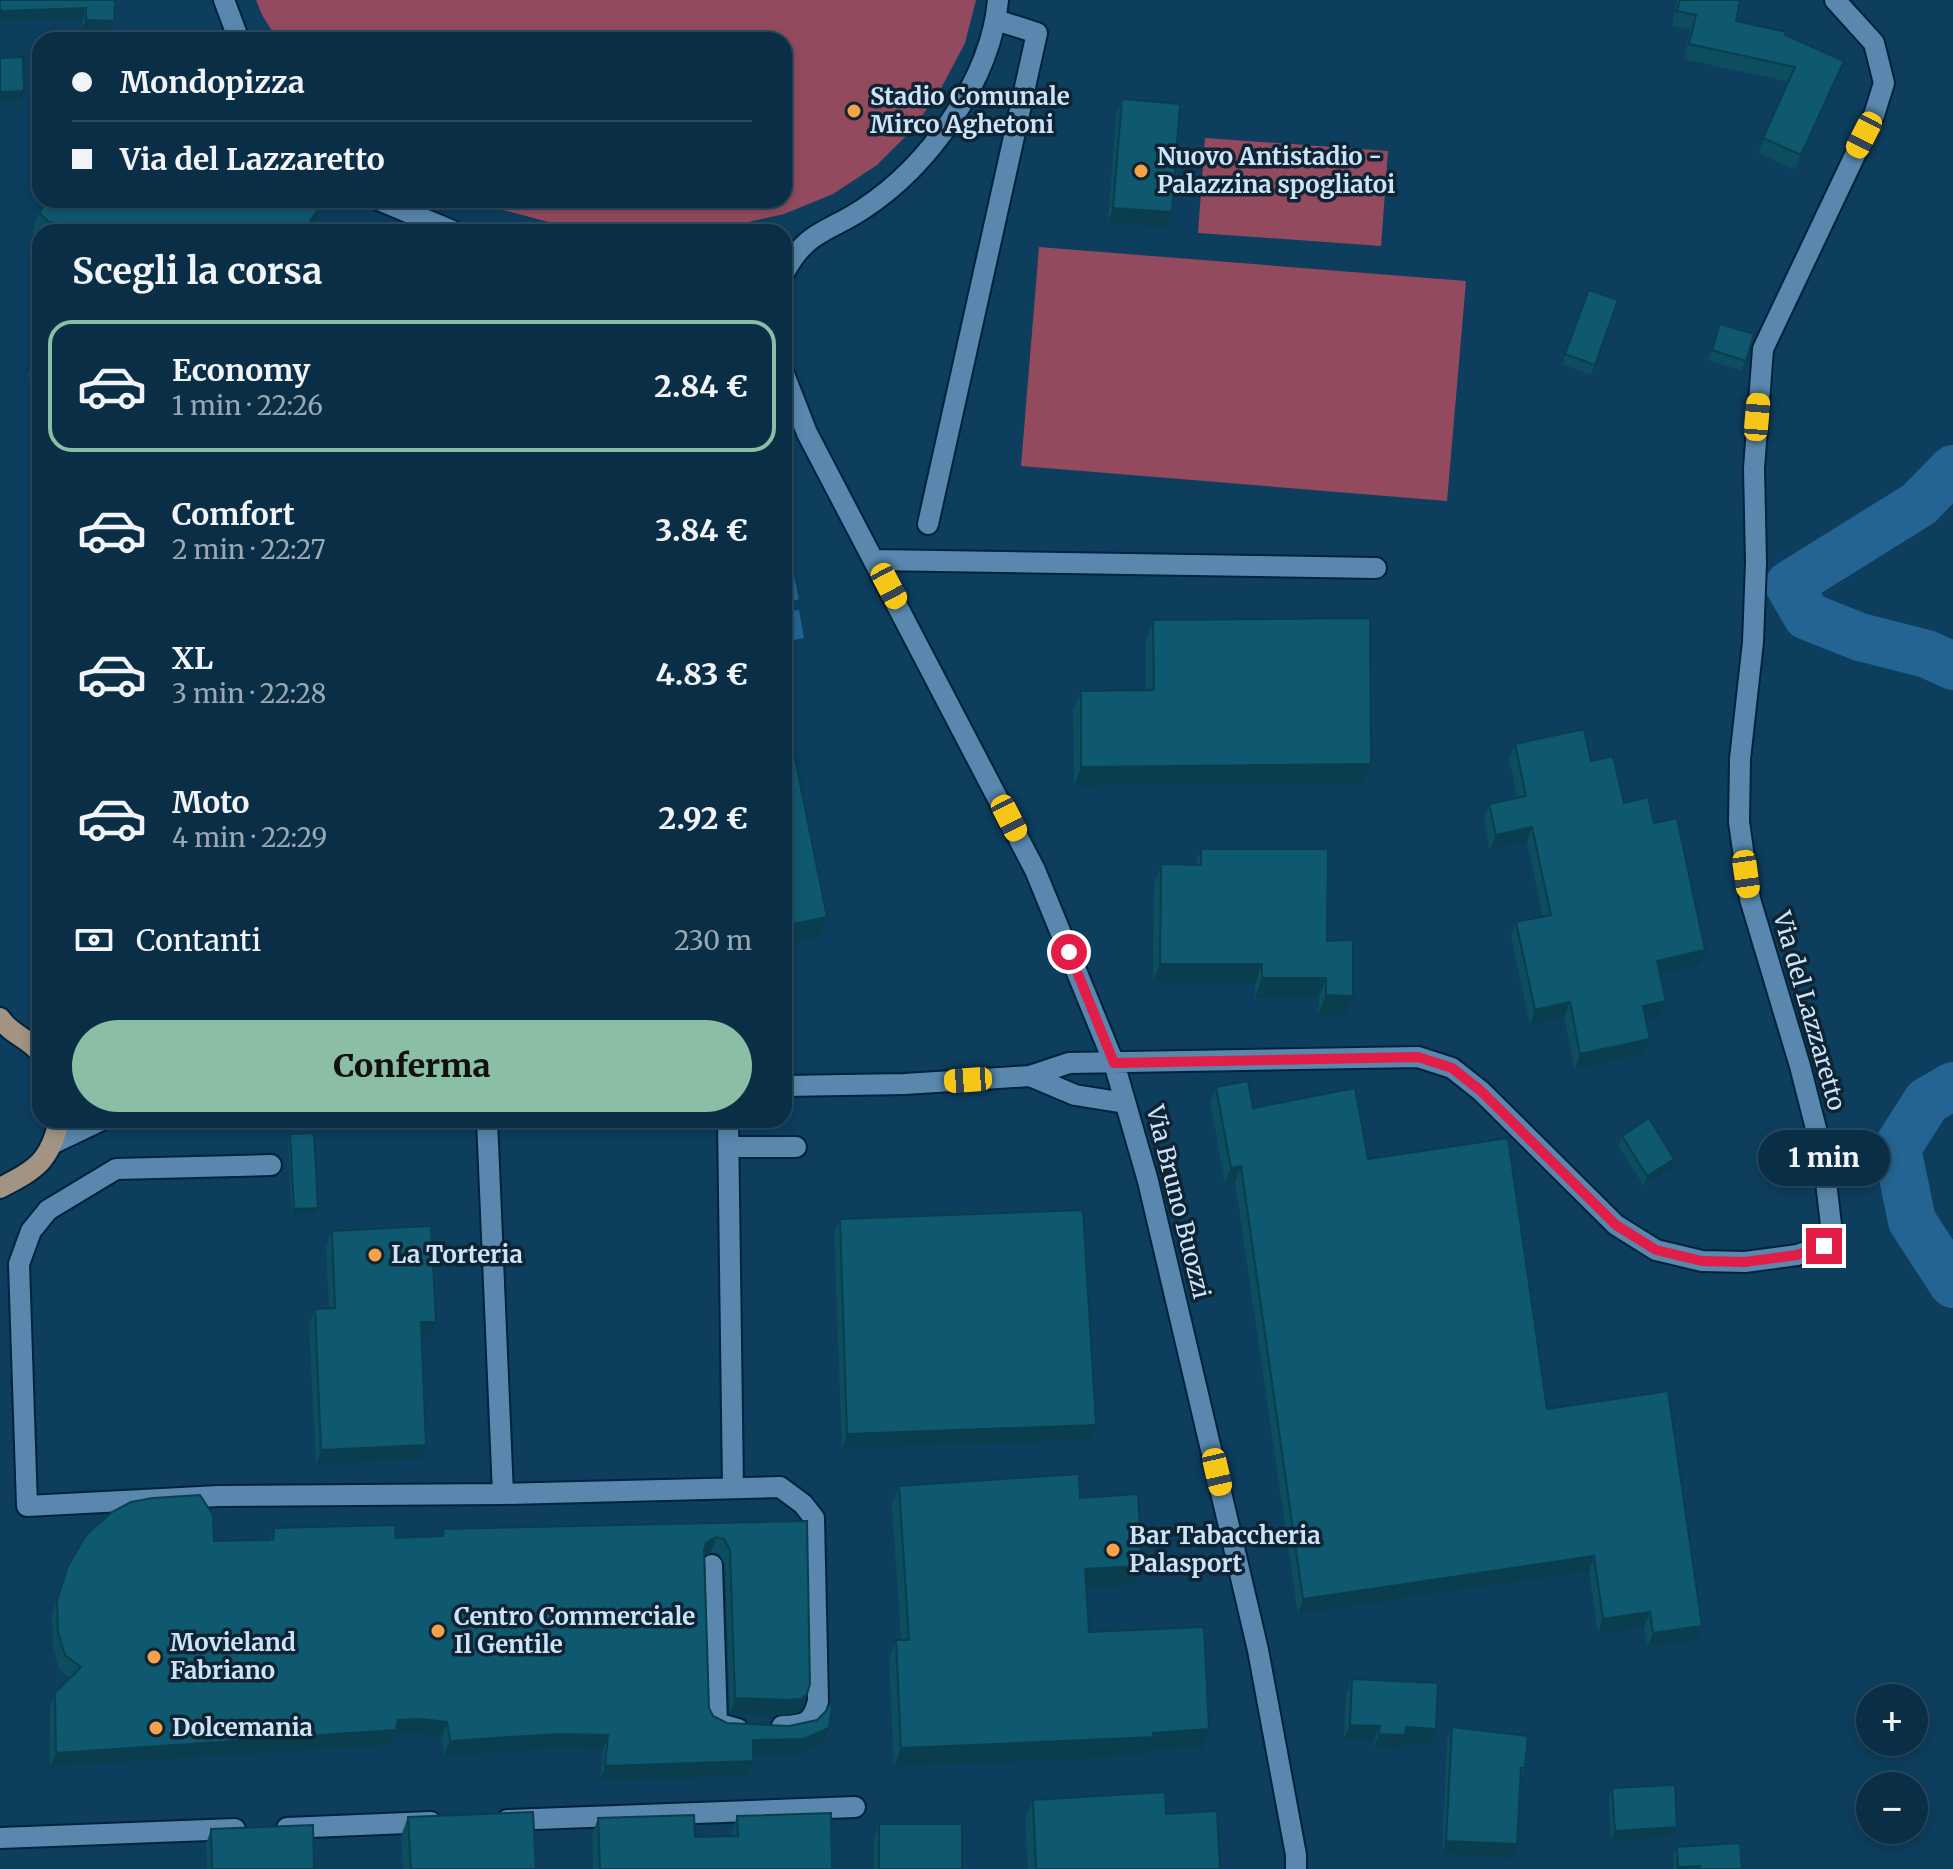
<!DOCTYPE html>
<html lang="it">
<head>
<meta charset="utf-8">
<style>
  :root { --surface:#0a2e46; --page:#13364d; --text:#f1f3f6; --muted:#99a8b3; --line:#2a4a5f; --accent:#8abfa5 }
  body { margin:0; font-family:Merriweather,serif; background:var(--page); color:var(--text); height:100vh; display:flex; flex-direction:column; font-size:30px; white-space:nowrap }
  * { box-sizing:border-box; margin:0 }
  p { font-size:26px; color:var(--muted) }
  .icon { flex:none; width:44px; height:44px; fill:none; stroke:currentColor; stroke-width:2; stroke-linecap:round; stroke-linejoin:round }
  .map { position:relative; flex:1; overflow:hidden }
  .drawer { position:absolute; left:32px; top:224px; width:760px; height:904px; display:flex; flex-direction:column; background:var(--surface); border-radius:24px; box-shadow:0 4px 12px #0003,0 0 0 2px var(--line) }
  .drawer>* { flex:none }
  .guide { position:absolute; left:32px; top:32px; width:760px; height:176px; border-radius:24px; box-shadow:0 4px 12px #0003,0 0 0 2px var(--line); display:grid; align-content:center; height:176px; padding:0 40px; background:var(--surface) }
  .fabs { position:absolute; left:1856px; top:1684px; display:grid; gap:16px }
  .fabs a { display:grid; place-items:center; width:72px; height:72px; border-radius:50%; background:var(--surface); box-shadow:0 4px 12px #0003,0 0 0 2px var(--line); font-size:40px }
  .end { position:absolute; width:36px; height:36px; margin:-18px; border:10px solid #e11d48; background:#fff; box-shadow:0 0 0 4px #fff }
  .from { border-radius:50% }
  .bubble { position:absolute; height:56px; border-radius:28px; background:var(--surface); box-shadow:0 4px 12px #0003,0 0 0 2px var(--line); font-size:26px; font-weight:800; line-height:56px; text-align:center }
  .car { position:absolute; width:24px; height:48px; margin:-24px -12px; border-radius:10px; box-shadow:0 0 6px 2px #0007; background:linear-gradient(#f5c518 24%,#345 0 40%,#f5c518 0 76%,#345 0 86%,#f5c518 0) }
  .guide b { display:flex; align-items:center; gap:28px; height:76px; font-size:30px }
  .guide b+b { border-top:2px solid var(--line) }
  .guide i { width:20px; height:20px; background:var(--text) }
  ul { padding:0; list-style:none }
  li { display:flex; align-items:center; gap:24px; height:132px; margin:0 16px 12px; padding:0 24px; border:4px solid transparent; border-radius:24px }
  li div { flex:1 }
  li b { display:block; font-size:30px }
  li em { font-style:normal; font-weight:800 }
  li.selected { border-color:var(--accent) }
  li>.icon { width:72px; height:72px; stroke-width:1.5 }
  h2 { padding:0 40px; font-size:36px; line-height:96px }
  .pay { display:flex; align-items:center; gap:20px; height:88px; padding:0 40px; font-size:30px }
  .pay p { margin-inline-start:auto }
  .primary-button { display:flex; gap:16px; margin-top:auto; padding:16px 40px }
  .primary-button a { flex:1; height:92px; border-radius:48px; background:var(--accent); color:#111; font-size:32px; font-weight:800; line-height:92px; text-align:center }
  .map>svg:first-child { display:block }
  .green { fill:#934a5e }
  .water { fill:#236492 }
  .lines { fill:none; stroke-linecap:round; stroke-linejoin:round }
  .river { stroke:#236492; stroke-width:48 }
  .minor-casing { stroke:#00233c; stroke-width:24 }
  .major-casing { stroke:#00233c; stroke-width:24 }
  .minor { stroke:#5987ad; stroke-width:20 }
  .major { stroke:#a39382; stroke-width:20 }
  .wall { fill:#0c4d5f }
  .shaded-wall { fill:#0a3e4e }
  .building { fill:#0e596f; stroke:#0a3e4e; stroke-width:2 }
  .route { stroke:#e11d48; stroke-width:10 }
  .poi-dot { fill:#f7a148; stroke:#102332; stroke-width:3 }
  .labels { text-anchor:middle; stroke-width:7; stroke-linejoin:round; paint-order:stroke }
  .poi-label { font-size:24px; font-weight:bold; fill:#cce4f9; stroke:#102332; text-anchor:start }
  .street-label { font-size:24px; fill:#cce4f9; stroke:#102332 }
</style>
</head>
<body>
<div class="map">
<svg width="1953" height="1869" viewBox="0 0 1953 1869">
  <rect width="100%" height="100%" fill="#0d3e5e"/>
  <!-- green -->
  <path class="green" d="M 256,0 L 976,0 L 965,43 L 939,92 L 911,131 L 877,165 L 833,194 L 784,214 L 704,232 L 602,232 L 560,225 L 492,207 L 476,200 L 784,200 L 784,40 L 278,40 L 262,15 Z
    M 1205,138 L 1388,151 L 1381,246 L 1198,233 Z
    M 1039,247 L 1466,281 L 1447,501 L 1021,466 Z"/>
  <!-- water -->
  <path class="water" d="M 784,568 L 794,576 L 799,599 L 787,603 L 788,611 L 799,610 L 804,638 L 784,642 Z"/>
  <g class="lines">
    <!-- river -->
    <path class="river" d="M 1953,469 L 1919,504 L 1789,585 L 1807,616 L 1860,637 L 1927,654 L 1953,666
      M 1953,1086 L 1927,1101 L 1897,1148 L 1912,1221 L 1953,1284"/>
    <defs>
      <path id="minor" d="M 224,0 L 239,40
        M 379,200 L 455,232
        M 784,273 C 807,230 827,233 863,209 C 929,166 991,79 998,0
        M 784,374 L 807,433 L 1035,870 L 1114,1063 L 1148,1181 L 1258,1650 L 1296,1855 L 1296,1869
        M 928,524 L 1037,33 L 996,20
        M 875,560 L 1376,568
        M 1030,1076 L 1075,1095 L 1125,1103
        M 784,1086 L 905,1084 L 1030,1076 L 1069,1063 L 1418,1057 L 1452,1068 L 1481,1091 L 1616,1225 L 1656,1250 L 1702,1261 L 1745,1262 L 1797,1255 L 1824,1246 L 1831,1225 L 1823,1156 L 1800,1066 L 1750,899 L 1739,822 L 1740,759 L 1753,642 L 1756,562 L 1754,468 L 1763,349 L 1874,115 L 1884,83 L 1874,43 L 1835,0
        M 487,1120 L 503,1494
        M 728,1120 L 733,1488
        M 54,1143 L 102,1120
        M 729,1147 L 796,1147
        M 271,1165 L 116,1169 L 48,1210 L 31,1231 L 19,1264 L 27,1506 L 219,1496 L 503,1494 L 780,1487 L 803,1504 L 814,1518 L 818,1701 C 812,1724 805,1725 782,1726
        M 712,1565 L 717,1723 L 738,1729
        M 507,1820 L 855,1807
        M 287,1828 L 431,1822
        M 0,1838 L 235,1829"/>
      <path id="major" d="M 0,1018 C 11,1035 29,1038 40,1053
        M 0,1188 C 36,1169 50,1162 59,1120"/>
    </defs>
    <!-- minor casing -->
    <use href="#minor" class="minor-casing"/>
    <!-- major casing -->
    <use href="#major" class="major-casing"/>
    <!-- minor -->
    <use href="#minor" class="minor"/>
    <!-- major -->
    <use href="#major" class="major"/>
  </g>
  <!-- wall -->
  <path class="wall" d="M 115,0 L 114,21 L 111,31 L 82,30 L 83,18 L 0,21 Z
    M 1677,0 L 1740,0 L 1736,21 L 1785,35 L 1844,61 L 1838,76 L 1795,170 L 1758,153 L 1789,82 L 1684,59 L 1690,30 L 1672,26 Z
    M 1122,99 L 1166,227 L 1108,223 L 1116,114 Z
    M 42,200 L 319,200 L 323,203 L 316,222 L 309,231 L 310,232 L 40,232 L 40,240 L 32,232 L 39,213 L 46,203 Z
    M 1589,290 L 1618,300 L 1591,375 L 1562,364 Z
    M 1720,324 L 1754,334 L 1742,371 L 1708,360 Z
    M 40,348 L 40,384 L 27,376 L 35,356 Z
    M 1153,620 L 1371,764 L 1364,783 L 1074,786 L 1073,711 L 1081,691 L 1146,690 L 1146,640 Z
    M 1515,744 L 1591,761 L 1624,803 L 1654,823 L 1705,950 L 1700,965 L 1660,974 L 1660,1016 L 1646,1019 L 1650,1039 L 1644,1054 L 1575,1069 L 1564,1017 L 1530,1025 L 1511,937 L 1516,922 L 1543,917 L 1527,842 L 1490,850 L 1484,819 L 1489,804 L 1517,798 L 1509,759 Z
    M 1201,849 L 1327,941 L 1346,1015 L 1318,1015 L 1319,998 L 1255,998 L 1255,984 L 1153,983 L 1154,884 L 1161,864 L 1195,865 Z
    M 1216,1087 L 1253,1108 L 1368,1159 L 1702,1626 L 1696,1640 L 1647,1648 L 1644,1627 L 1598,1634 L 1589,1571 L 1298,1614 L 1235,1181 L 1225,1183 L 1210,1102 Z
    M 290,1134 L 316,1213 L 292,1214 L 288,1139 Z
    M 1622,1136 L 1671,1169 L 1644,1186 L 1618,1146 Z
    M 840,1219 L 1091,1440 L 842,1449 L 834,1234 Z
    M 332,1231 L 430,1337 L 421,1337 L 426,1445 L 421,1459 L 316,1465 L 309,1324 L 315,1309 L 329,1308 L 326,1246 Z
    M 899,1486 L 1080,1498 L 1135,1585 L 1086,1588 L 1089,1632 L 1209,1729 L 1203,1748 L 1147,1751 L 1146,1756 L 894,1767 L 889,1659 L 896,1640 L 901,1640 L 892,1505 Z
    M 807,1521 L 810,1684 L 801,1709 L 796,1713 L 782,1715 L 730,1713 L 725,1565 L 719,1554 L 711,1552 L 705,1556 L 709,1708 L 713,1716 L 727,1723 L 824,1743 L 798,1754 L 753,1755 L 753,1761 L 747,1776 L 600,1781 L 603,1750 L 553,1749 L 444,1756 L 442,1737 L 416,1734 L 394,1735 L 390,1745 L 50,1767 L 50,1708 L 55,1693 L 70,1678 L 59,1670 L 53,1647 L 52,1615 L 68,1566 L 214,1541 L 270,1540 L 274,1528 L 395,1538 L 441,1536 L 443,1529 Z
    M 1352,1679 L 1430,1744 L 1402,1742 L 1400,1750 L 1374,1748 L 1374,1741 L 1344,1740 L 1346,1694 Z
    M 1452,1727 L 1525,1768 L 1520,1780 L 1512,1858 L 1442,1854 L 1447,1740 Z
    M 1612,1788 L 1673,1837 L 1611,1841 L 1609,1798 Z
    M 1033,1800 L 1166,1814 L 1220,1869 L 1028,1869 L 1025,1820 Z
    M 737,1816 L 832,1869 L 593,1869 L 592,1835 L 598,1818 L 695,1837 L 731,1836 Z
    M 408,1817 L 536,1869 L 403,1869 L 401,1836 Z
    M 879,1824 L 962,1869 L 874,1869 L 874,1839 Z
    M 211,1829 L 314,1869 L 207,1869 L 206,1844 Z
    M 1677,1847 L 1742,1869 L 1674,1869 L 1673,1857 Z"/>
  <!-- shaded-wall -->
  <path class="shaded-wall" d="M 86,8 L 83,18 L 0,21 L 0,11 Z
    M 86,20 L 114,21 L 111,31 L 82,30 Z
    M 1844,61 L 1838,76 L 1795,170 L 1801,155 Z
    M 24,91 L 21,101 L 0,102 L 0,92 Z
    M 323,203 L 316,222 L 309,232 L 305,228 Z
    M 1113,208 L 1172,212 L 1166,227 L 1108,223 Z
    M 1371,764 L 1364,783 L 1074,786 L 1081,767 Z
    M 1532,827 L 1527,842 L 1490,850 L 1496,835 Z
    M 827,917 L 820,937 L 784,944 L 784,926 Z
    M 1705,950 L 1700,965 L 1652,976 L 1657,961 Z
    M 1160,964 L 1262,964 L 1255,984 L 1153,983 Z
    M 1262,978 L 1326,978 L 1319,998 L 1255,998 Z
    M 1326,995 L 1353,996 L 1346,1015 L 1318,1015 Z
    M 1666,1001 L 1660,1016 L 1637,1021 L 1643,1006 Z
    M 1570,1002 L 1564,1017 L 1530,1025 L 1535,1010 Z
    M 1650,1039 L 1644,1054 L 1575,1069 L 1580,1054 Z
    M 1674,1159 L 1671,1169 L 1644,1186 L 1647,1176 Z
    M 1241,1166 L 1235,1181 L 1225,1183 L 1231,1168 Z
    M 318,1208 L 316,1213 L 292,1214 L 294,1209 Z
    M 421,1322 L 436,1322 L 430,1337 L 415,1337 Z
    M 1096,1425 L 1091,1440 L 842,1449 L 847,1434 Z
    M 426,1445 L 421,1459 L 316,1465 L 321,1450 Z
    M 716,1537 L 711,1552 L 701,1558 L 706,1543 Z
    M 1594,1556 L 1589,1571 L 1298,1614 L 1303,1599 Z
    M 1142,1566 L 1135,1585 L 1078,1588 L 1085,1569 Z
    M 1650,1612 L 1644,1627 L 1598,1634 L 1603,1619 Z
    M 1702,1626 L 1696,1640 L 1647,1648 L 1653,1633 Z
    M 807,1694 L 801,1709 L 796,1713 L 782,1715 L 730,1713 L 735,1698 Z
    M 421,1719 L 447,1722 L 442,1737 L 416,1734 L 394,1735 L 390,1745 L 50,1767 L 56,1753 Z
    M 1350,1725 L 1380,1726 L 1374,1741 L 1344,1740 Z
    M 1406,1727 L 1436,1729 L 1430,1744 L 1402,1742 L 1400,1750 L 1374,1748 L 1379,1734 Z
    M 829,1728 L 824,1743 L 798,1754 L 748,1755 L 753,1740 Z
    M 1209,1729 L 1203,1748 L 1147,1751 L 1146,1756 L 894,1767 L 901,1748 Z
    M 558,1734 L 608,1735 L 603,1750 L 553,1749 L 444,1756 L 450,1741 Z
    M 753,1761 L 747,1776 L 600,1781 L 605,1766 Z
    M 1677,1827 L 1673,1837 L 1611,1841 L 1615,1831 Z
    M 1446,1841 L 1517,1844 L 1512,1858 L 1442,1854 Z
    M 1700,1866 L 1699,1869 L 1678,1869 L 1678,1867 Z"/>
  <!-- building -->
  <path class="building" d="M 0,0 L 115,0 L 114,21 L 86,20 L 86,8 L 0,11 Z
    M 1680,0 L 1740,0 L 1736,21 L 1786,32 L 1785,35 L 1844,61 L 1801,155 L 1763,138 L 1795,67 L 1689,44 L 1696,15 L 1677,11 Z
    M 23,57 L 24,91 L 0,92 L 0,58 Z
    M 1122,99 L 1180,104 L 1172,212 L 1113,208 Z
    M 48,200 L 319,200 L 323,203 L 305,228 L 310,232 L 80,232 L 76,227 L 49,222 L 39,213 Z
    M 1589,290 L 1618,300 L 1595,365 L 1565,354 Z
    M 1720,324 L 1754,334 L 1746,361 L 1712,350 Z
    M 40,348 L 40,360 L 35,356 Z
    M 1370,618 L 1371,764 L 1081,767 L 1081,691 L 1154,690 L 1153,620 Z
    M 787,719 L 827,917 L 784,926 L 784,720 Z
    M 1584,729 L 1591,761 L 1613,756 L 1624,803 L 1648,797 L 1654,823 L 1677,818 L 1705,950 L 1657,961 L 1666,1001 L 1643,1006 L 1650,1039 L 1580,1054 L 1570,1002 L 1535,1010 L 1516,922 L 1551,915 L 1532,827 L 1496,835 L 1489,804 L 1526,796 L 1515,744 Z
    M 1201,849 L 1328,849 L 1327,941 L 1353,940 L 1353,996 L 1326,995 L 1326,978 L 1262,978 L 1262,964 L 1160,964 L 1161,864 L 1201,865 Z
    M 1248,1081 L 1253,1108 L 1355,1088 L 1368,1159 L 1508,1138 L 1547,1409 L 1668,1391 L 1702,1626 L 1653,1633 L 1650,1612 L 1603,1619 L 1594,1556 L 1303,1599 L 1241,1166 L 1231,1168 L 1216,1087 Z
    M 1649,1118 L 1674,1159 L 1647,1176 L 1622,1136 Z
    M 314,1133 L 318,1208 L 294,1209 L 290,1134 Z
    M 1083,1210 L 1096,1425 L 847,1434 L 840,1219 Z
    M 431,1226 L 436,1322 L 421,1322 L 426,1445 L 321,1450 L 315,1309 L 335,1308 L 332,1231 Z
    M 1079,1474 L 1080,1498 L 1138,1494 L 1142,1566 L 1085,1569 L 1089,1632 L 1204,1627 L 1209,1729 L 1153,1733 L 1153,1737 L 901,1748 L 896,1640 L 909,1640 L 899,1486 Z
    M 200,1495 L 213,1515 L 214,1541 L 273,1540 L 274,1528 L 396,1525 L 395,1538 L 443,1536 L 443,1529 L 807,1521 L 810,1684 L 807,1694 L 802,1699 L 787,1700 L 735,1698 L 730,1550 L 724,1539 L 716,1537 L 706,1543 L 704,1550 L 709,1708 L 713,1716 L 727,1723 L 789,1726 L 817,1720 L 826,1711 L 833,1699 L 829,1728 L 804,1739 L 753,1740 L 753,1761 L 605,1766 L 608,1735 L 558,1734 L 450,1741 L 447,1722 L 421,1719 L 398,1720 L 396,1730 L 56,1753 L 55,1693 L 81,1667 L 65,1655 L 58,1632 L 57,1600 L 68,1566 L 86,1535 L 112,1512 L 131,1502 L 153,1498 Z
    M 1352,1679 L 1438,1683 L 1436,1729 L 1406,1727 L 1405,1735 L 1379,1734 L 1380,1726 L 1350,1725 Z
    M 1452,1727 L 1528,1736 L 1525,1768 L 1521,1768 L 1517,1844 L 1446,1841 Z
    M 1675,1785 L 1677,1827 L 1615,1831 L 1612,1788 Z
    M 1165,1792 L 1166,1814 L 1217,1811 L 1220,1869 L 1036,1869 L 1033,1800 Z
    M 533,1812 L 536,1869 L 411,1869 L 408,1817 Z
    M 831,1813 L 832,1869 L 600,1869 L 598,1818 L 694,1815 L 695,1837 L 738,1836 L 737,1816 Z
    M 879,1824 L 962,1824 L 962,1869 L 879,1869 Z
    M 313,1825 L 314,1869 L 212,1869 L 211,1829 Z
    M 1740,1843 L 1742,1869 L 1700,1869 L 1700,1866 L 1678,1867 L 1677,1847 Z"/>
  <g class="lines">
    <!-- route -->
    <path class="route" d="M 1069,952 L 1114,1063 L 1418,1057 L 1452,1068 L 1481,1091 L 1616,1225 L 1656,1250 L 1702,1261 L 1745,1262 L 1797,1255 L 1824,1246"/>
  </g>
  <!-- markers -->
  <g class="poi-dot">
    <circle cx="854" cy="111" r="8"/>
    <circle cx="1141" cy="171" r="8"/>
    <circle cx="375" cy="1255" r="8"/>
    <circle cx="1113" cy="1550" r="8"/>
    <circle cx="438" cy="1631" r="8"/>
    <circle cx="154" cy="1657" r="8"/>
    <circle cx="156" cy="1728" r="8"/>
  </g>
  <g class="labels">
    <!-- poi labels -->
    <g class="poi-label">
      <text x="870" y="105">Stadio Comunale<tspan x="870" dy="28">Mirco Aghetoni</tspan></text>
      <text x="1157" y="165">Nuovo Antistadio -<tspan x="1157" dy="28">Palazzina spogliatoi</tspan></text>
      <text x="391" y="1263">La Torteria</text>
      <text x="1129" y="1544">Bar Tabaccheria<tspan x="1129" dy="28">Palasport</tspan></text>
      <text x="454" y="1625">Centro Commerciale<tspan x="454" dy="28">Il Gentile</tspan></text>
      <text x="170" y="1651">Movieland<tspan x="170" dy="28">Fabriano</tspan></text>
      <text x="172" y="1736">Dolcemania</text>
    </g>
    <!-- street labels -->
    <g class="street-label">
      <text transform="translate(1809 1011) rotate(74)" y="8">Via del Lazzaretto</text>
      <text transform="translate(1178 1202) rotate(76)" y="8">Via Bruno Buozzi</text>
    </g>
  </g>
</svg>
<div class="fabs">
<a>+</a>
<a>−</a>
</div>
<i class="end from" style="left:1069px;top:952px"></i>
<i class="end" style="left:1824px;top:1246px"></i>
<div class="bubble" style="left:1758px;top:1130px;width:132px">1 min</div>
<i class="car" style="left:1864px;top:135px;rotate:207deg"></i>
<i class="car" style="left:1757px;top:417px;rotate:5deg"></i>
<i class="car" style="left:889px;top:586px;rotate:152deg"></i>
<i class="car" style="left:1009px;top:818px;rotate:153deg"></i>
<i class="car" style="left:1746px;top:874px;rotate:172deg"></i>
<i class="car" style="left:968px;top:1080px;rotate:266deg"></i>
<i class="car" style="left:1217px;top:1472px;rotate:167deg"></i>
<div class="guide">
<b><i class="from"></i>Mondopizza</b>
<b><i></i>Via del Lazzaretto</b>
</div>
<section class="drawer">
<h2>Scegli la corsa</h2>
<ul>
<li class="selected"><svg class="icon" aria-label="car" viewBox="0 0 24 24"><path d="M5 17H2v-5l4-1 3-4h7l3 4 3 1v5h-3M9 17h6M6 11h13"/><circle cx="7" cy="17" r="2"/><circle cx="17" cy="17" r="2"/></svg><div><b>Economy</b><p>1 min · 22:26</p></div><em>2.84 €</em></li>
<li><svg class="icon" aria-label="car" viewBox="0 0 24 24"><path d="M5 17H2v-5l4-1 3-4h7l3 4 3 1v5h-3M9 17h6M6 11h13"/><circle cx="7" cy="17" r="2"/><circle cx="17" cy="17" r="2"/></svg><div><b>Comfort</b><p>2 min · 22:27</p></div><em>3.84 €</em></li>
<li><svg class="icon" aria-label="car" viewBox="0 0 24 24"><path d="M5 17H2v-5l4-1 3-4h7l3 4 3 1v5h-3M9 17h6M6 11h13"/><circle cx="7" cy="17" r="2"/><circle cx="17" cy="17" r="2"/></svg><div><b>XL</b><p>3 min · 22:28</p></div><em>4.83 €</em></li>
<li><svg class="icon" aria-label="car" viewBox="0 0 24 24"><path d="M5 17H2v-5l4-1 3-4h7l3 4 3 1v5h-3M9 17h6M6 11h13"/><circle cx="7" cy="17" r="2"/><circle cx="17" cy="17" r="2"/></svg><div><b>Moto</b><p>4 min · 22:29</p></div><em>2.92 €</em></li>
</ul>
<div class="pay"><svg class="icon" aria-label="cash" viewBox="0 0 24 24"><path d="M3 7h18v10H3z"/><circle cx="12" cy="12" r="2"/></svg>Contanti<p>230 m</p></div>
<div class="primary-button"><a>Conferma</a></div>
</section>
</div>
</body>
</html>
